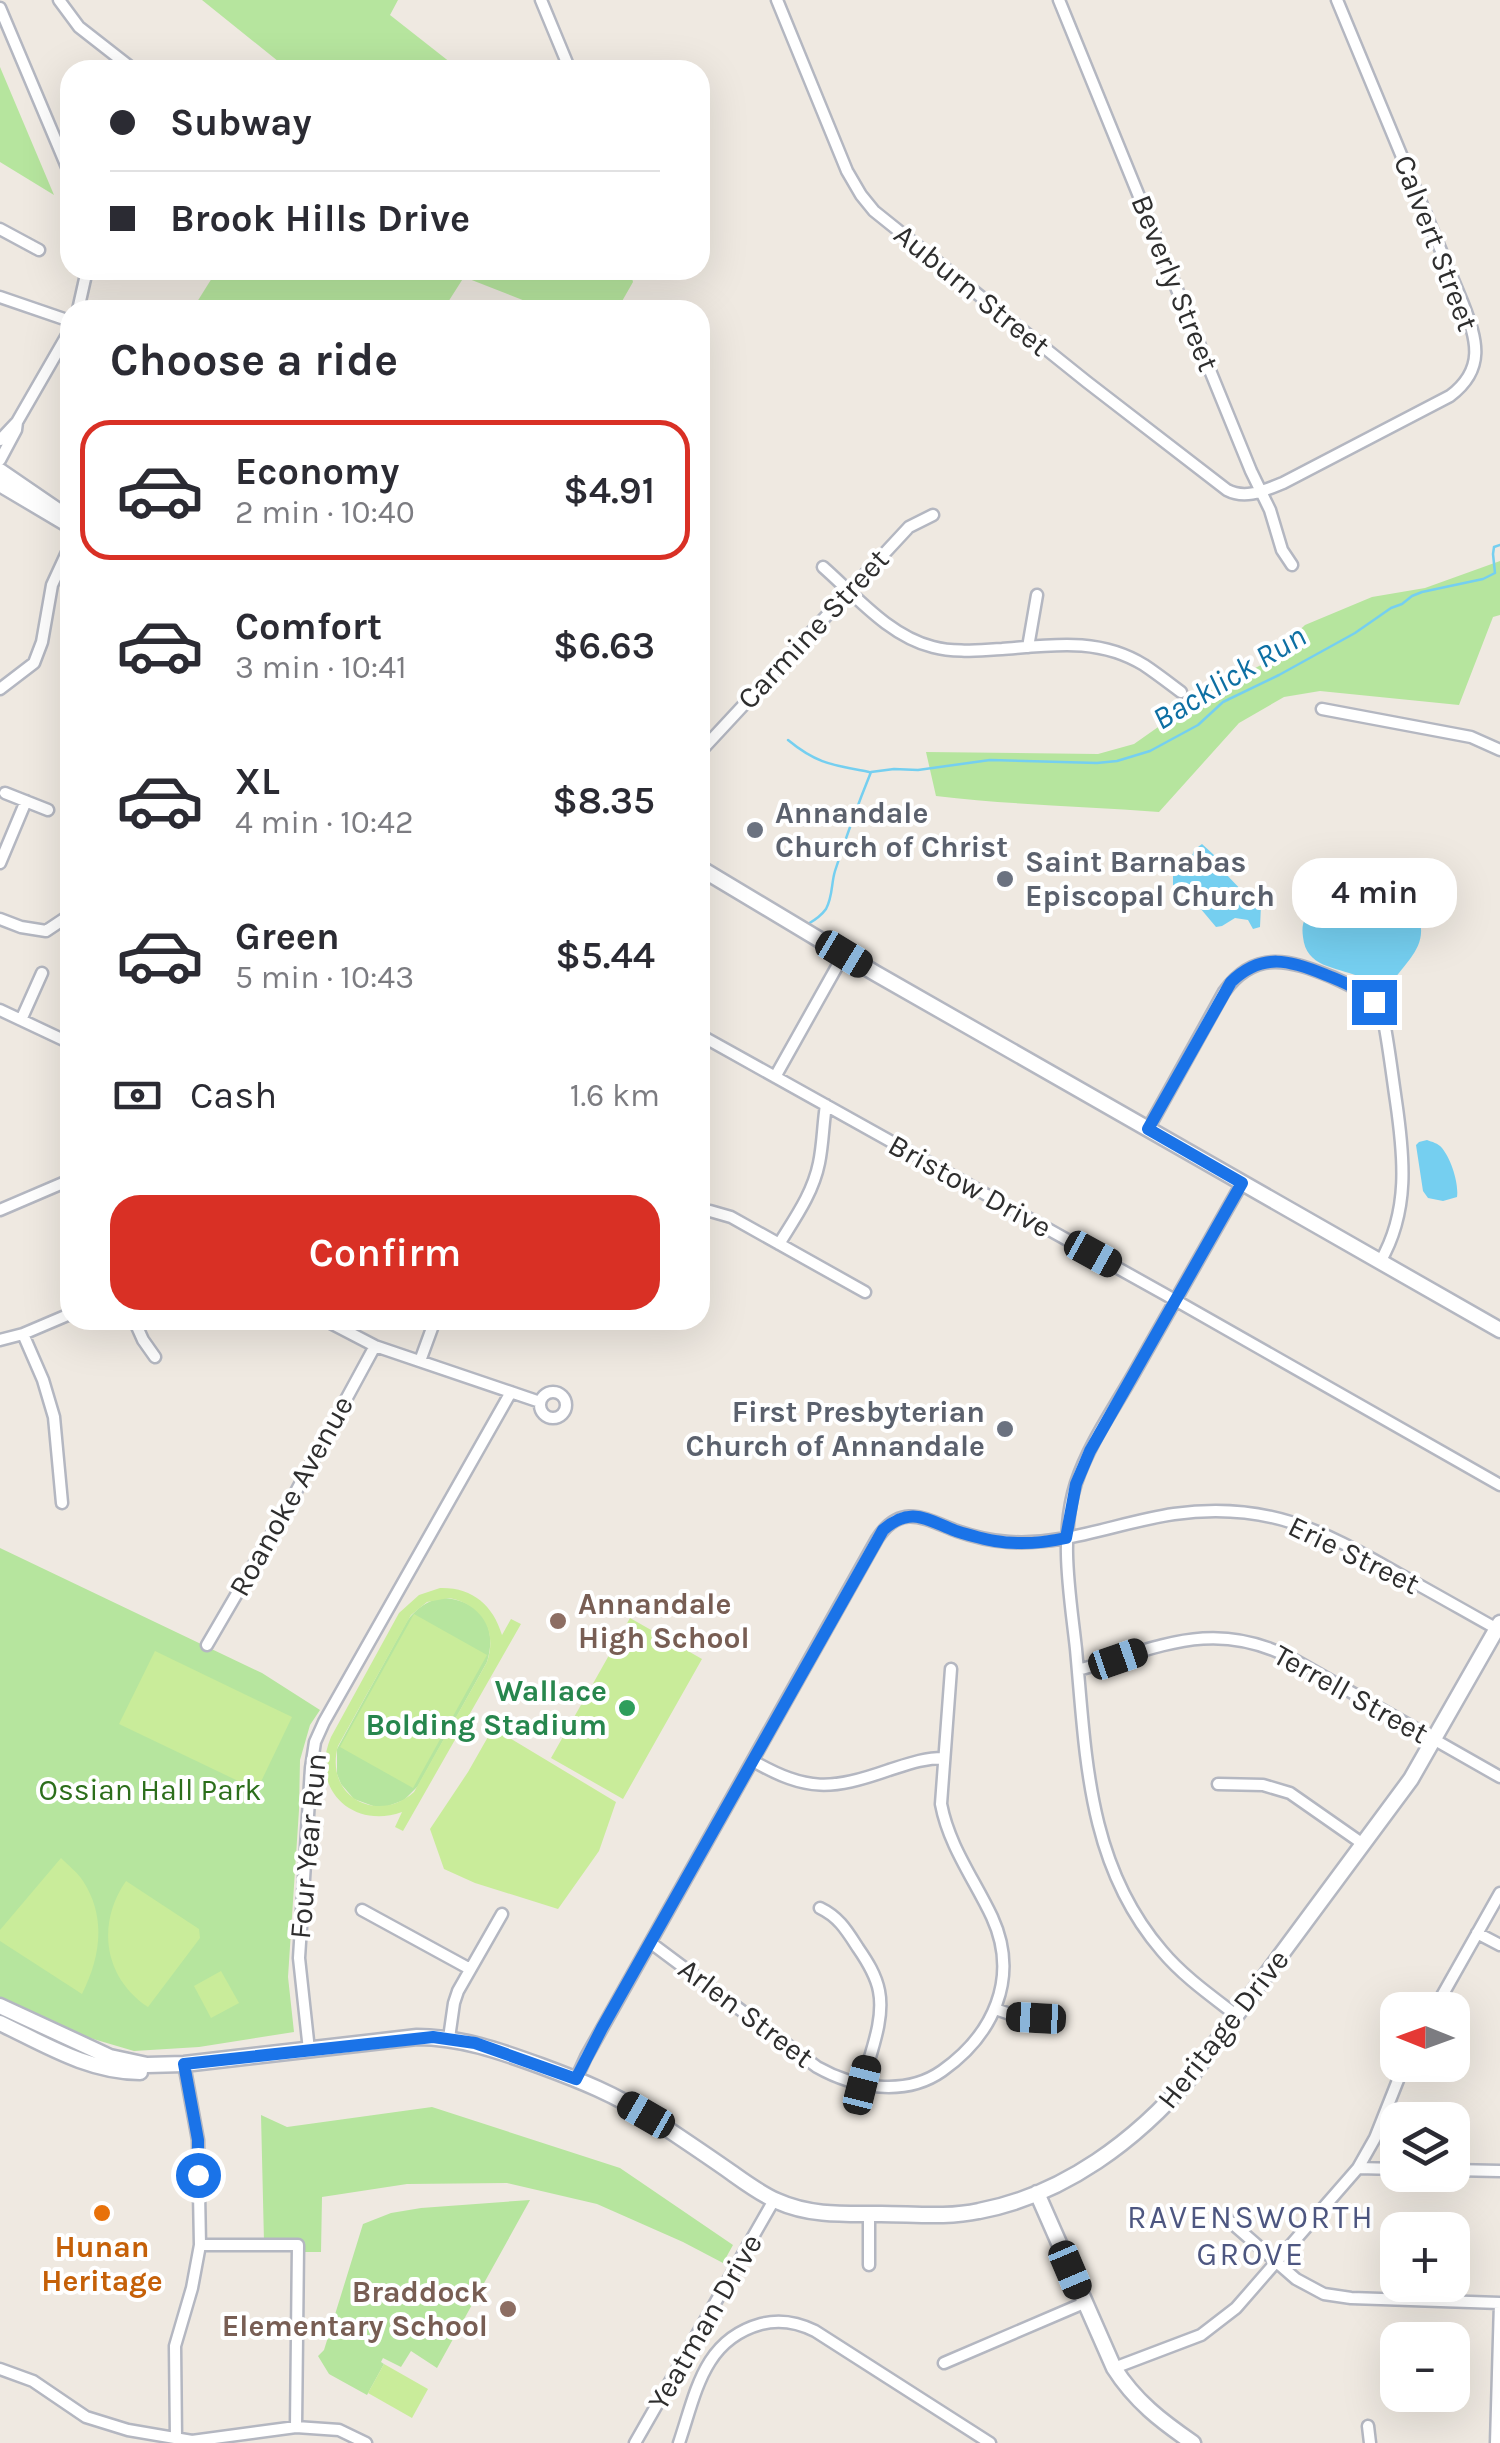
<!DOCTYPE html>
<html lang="en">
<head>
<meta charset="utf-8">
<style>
  :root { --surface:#fff; --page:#f7f7f7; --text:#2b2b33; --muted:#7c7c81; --line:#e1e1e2; --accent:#d93025 }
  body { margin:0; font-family:Karla,sans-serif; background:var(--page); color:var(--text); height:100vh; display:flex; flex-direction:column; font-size:38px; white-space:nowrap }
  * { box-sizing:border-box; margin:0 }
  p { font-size:32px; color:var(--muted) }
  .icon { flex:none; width:55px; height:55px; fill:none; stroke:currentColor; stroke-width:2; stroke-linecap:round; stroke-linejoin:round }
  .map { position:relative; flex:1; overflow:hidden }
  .sheet { position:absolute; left:60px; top:300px; width:650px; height:1030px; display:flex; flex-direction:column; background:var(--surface); border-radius:30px; box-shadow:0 10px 40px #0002 }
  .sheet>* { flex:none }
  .hud { position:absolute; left:60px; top:60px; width:650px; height:220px; border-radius:30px; box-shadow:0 10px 40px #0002; display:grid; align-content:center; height:220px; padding:0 50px; background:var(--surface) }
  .needle { width:65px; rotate:271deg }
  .fabs { position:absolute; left:1380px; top:1992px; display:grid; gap:20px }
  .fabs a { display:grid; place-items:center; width:90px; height:90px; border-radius:20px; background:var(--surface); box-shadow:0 10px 40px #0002; font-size:50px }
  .end { position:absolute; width:45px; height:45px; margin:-22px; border:12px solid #1a73e8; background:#fff; box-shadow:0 0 0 5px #fff }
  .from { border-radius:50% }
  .bubble { position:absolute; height:70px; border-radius:30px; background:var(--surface); box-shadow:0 10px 40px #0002; font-size:32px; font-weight:600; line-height:70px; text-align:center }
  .car { position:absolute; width:30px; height:60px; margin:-30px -15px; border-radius:12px; box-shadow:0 0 8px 2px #0007; background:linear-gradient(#222 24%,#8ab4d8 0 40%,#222 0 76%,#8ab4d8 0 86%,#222 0) }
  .hud b { display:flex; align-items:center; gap:35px; height:95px; font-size:38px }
  .hud b+b { border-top:2px solid var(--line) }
  .hud i { width:25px; height:25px; background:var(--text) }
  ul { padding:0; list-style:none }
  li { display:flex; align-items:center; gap:30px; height:140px; margin:0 20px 15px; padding:0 30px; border:5px solid transparent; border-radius:30px }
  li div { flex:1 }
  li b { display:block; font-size:38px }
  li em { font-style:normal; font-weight:600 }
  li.current { border-color:var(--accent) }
  li>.icon { width:90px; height:90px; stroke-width:1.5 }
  h2 { padding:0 50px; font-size:45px; line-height:120px }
  .pay { display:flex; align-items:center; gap:25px; height:110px; padding:0 50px; font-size:38px }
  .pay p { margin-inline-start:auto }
  .cta { display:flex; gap:20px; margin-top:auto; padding:20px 50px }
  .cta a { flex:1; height:115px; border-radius:30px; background:var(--accent); color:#fff; font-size:40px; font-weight:600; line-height:115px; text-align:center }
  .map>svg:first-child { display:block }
  .green { fill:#b6e59e }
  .pitch { fill:#c9ec9a; fill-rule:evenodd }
  .water { fill:#75cff0 }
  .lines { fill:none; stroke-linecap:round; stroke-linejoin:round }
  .stream { stroke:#75cff0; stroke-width:2.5 }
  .street-casing { stroke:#b4b7c1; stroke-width:15 }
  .secondary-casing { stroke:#b4b7c1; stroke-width:19 }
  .street { stroke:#fff; stroke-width:10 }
  .secondary { stroke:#fff; stroke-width:14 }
  .route { stroke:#1a73e8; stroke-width:12 }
  .worship-dot { fill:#6b7280; stroke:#fff; stroke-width:4 }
  .education-dot { fill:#8d6e63; stroke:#fff; stroke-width:4 }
  .leisure-dot { fill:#2e9e5b; stroke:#fff; stroke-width:4 }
  .food-dot { fill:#e8710a; stroke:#fff; stroke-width:4 }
  .labels { text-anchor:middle; stroke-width:8; stroke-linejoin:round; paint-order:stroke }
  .street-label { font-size:30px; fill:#2e2e2e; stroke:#fff }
  .worship-label { font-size:30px; font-weight:bold; fill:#5b616d; stroke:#fff; text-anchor:start }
  .education-label { font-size:30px; font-weight:bold; fill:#785e54; stroke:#fff; text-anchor:start }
  .leisure-label { font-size:30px; font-weight:bold; fill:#27864d; stroke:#fff; text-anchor:end }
  .park-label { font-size:30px; fill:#2c6e1b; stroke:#fff }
  .food-label { font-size:30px; font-weight:bold; fill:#c56008; stroke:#fff }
  .water-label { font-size:32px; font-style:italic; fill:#0d6fa3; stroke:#fff }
  .neighbourhood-label { font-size:32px; letter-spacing:2.5px; fill:#4d5680; stroke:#fff }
</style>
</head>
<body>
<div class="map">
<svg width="1500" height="2443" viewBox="0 0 1500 2443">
  <rect width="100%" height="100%" fill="#efe9e1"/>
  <!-- green -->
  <path class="green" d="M 202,0 L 398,0 L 390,15 L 460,70 L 289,70 Z
    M 0,67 L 54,195 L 0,162 Z
    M 217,270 L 630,270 L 633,282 L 617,310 L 548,310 L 464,277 L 443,310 L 192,310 Z
    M 1500,561 L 1500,615 L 1493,617 L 1459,705 L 1320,691 L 1284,697 L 1239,723 L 1159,812 C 1085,806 1010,805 936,796 L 926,752 L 1098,754 L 1134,744 L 1208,692 L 1265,663 L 1305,625 L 1372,597 L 1425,588 Z
    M 0,1548 L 262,1673 L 320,1710 L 310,1725 L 300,1760 L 299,1810 L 288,1977 L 294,2032 L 199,2047 L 134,2051 L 66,2031 L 0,1998 Z
    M 444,1598 C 481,1601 498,1626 487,1662 L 418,1786 L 404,1800 L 388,1806 L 376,1807 L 354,1799 L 341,1784 L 337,1774 L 337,1749 L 407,1621 C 417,1608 427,1600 444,1598 Z
    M 432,2107 L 620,2168 L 733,2245 L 723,2263 L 683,2242 L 597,2204 L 507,2183 L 407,2184 L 322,2197 L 321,2252 L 303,2252 L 296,2242 L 264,2242 L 261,2115 L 287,2127 Z
    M 530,2200 L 437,2368 L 411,2351 L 401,2367 L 383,2358 L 381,2362 L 384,2364 L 367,2395 L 329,2374 L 318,2356 L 324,2350 L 363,2224 L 391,2213 L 421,2208 Z"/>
  <!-- pitch -->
  <path class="pitch" d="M 440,1588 C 472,1587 493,1605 502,1635 L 511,1619 L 521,1624 L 403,1831 L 395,1827 L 402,1812 C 352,1830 309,1788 331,1737 L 399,1613 L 419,1595 ZM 449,1598 C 481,1604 498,1630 487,1662 L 414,1792 C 377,1825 324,1796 338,1746 L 411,1615 L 427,1602 Z
    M 414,1614 L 487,1655 L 413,1788 L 340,1747 Z
    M 630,1618 L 702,1659 L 623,1799 L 551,1758 Z
    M 155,1651 L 292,1717 L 257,1790 L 119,1724 Z
    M 493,1728 L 616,1802 L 599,1851 L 558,1909 L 475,1883 L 444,1869 L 430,1829 L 468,1772 Z
    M 61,1858 C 68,1865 78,1873 83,1881 C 107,1918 100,1958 82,1994 L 0,1941 L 0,1930 Z
    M 126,1881 L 199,1929 L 200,1938 L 148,2007 C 104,1978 96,1924 126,1881 Z
    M 221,1971 L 239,2003 L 211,2018 L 194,1986 Z
    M 384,2364 L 428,2389 L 412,2418 L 368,2393 Z"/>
  <!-- water -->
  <path class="water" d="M 1202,844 L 1214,855 L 1223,871 L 1247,896 L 1255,899 L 1261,905 L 1260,927 L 1253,929 L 1248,920 L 1235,918 L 1222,926 L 1216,927 L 1195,902 L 1173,885 L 1173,876 L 1187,871 L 1194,850 Z
    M 1325,888 C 1355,889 1381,900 1410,900 C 1437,942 1409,956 1387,989 C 1377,985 1367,980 1358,976 C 1335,967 1306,967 1303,937 C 1301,923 1305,918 1312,907 C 1318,899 1317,894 1325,888 Z
    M 1427,1140 C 1432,1142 1438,1143 1442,1148 C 1451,1159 1459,1183 1457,1197 L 1443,1201 L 1428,1198 L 1423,1191 L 1416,1145 L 1419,1142 Z"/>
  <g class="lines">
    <!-- stream -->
    <path class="stream" d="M 788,740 C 817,764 833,765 869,772
      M 808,924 C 815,920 821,916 826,909 C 833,896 831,884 835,871 C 846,837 858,804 871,772 L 894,769 L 918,770 L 990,760 L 1097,763 L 1117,761 L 1150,751 L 1198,725 L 1223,702 L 1279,675 L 1355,633 L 1391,608 L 1402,604 L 1412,596 L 1422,592 L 1483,579 L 1495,573 L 1493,554 L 1494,547 L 1500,545"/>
    <defs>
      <path id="street" d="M 59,0 L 79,27 L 134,70
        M 541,0 L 570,70
        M 777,0 L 847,171 L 861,195 L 874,211 L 1087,382 L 1227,490 C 1246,500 1265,490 1283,483 L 1450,396 C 1486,369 1477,340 1463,304 L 1337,0
        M 1059,0 L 1251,471 L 1270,510 L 1282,550 L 1292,565
        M 0,8 L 70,174
        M 0,229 L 39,250
        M 0,297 L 70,321
        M 78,310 L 87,270
        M 0,440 L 17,422
        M 0,460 L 16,430 L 17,422 L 70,330
        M 823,567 C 856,596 889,636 933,647 C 956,653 979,650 1002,649 C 1051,645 1099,637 1144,665 C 1156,673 1169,683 1181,692
        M 1028,647 L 1037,595
        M 0,689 L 34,663 L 42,642 L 52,585 L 70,546
        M 1322,709 L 1471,737 L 1500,750
        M 700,752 L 909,527 L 933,515
        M 5,793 L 48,810
        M 0,863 L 26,801
        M 0,919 L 21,927 L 46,931 L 70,915
        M 0,1010 L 70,1043
        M 21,1020 L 42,973
        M 700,1035 L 1175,1300 L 1500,1485
        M 775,1077 L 844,954
        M 1148,1129 L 1224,992 C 1255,949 1290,960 1332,977 C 1355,987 1376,997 1384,1022 C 1389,1048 1392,1074 1396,1101 C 1404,1156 1410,1211 1380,1262
        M 0,1210 L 70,1180
        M 700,1211 L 710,1211 L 731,1217 L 865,1292
        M 779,1244 C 795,1218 813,1193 819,1163 C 823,1144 823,1124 826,1105
        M 134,1320 L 143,1340 L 155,1357
        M 325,1320 L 375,1346 L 540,1402
        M 23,1334 L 43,1380 L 54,1417 L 62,1503
        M 0,1340 L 23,1334 L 70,1314
        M 420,1361 L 435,1320
        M540 1405a13 13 0 1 1 26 0a13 13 0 1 1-26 0Z
        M 207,1645 L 292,1499 L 375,1346
        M 1078,1670 C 1157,1649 1211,1617 1291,1658 L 1500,1777
        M 753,1761 C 808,1792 831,1790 889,1770 C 908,1764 924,1758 943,1758
        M 1218,1784 L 1263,1785 L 1290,1793 L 1363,1844
        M 820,1908 C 839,1917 847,1931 858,1948 C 867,1961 876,1975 879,1991 C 885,2021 869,2056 862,2085
        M 362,1910 L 470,1969
        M 1477,1933 L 1500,1945
        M 651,1943 L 817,2067 C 854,2088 905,2097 942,2071 C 993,2035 1020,1978 992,1917 C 974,1879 949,1846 941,1804 L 951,1669
        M 995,2009 L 1016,2016 L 1057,2019
        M 1434,2010 L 1500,1893
        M 1236,2015 C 1210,1995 1183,1976 1162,1951 C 1087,1864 1086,1756 1076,1649 C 1070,1594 1059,1537 1076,1483 C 1089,1444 1113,1410 1133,1375 C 1169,1311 1205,1247 1242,1183
        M 449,2038 L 454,2003 L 458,1991 L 502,1914
        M 309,2050 L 299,1958 L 311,1768 L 315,1742 L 324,1722 L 511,1392
        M 576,2079 L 586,2057 L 877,1539 C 901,1502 925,1519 957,1531 C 974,1537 991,1541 1009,1542 C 1065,1546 1119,1522 1174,1514 C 1264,1501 1321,1529 1397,1573 C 1430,1591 1463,1610 1497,1629
        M 1358,2168 L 1398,2169
        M 1452,2170 L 1500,2171
        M 869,2214 L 869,2265
        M 1226,2218 L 1296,2279 L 1324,2294 L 1351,2298 L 1500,2303
        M 200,2245 L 298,2245 L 296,2427
        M 944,2363 L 1084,2303
        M 1114,2368 L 1201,2335 L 1236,2308 L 1358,2168 L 1375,2138 L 1404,2065
        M 0,2369 L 33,2381 L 86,2417 L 128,2430 L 192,2441 L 296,2427 L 339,2430 L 366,2443
        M 1368,2426 L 1370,2443
        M 176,2439 L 175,2346 L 192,2288 L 200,2245 L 198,2140 L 184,2064
        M 635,2443 L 774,2200
        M 679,2443 C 696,2393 703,2340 761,2324 C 780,2319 797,2322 815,2331 L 990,2443
        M 1496,2443 L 1500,2303"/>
      <path id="secondary" d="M 0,471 L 70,519
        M 0,484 L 64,522
        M 700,868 L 875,973 L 1500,1330
        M 0,2006 L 110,2057 L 147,2065 L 184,2064 L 417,2037 C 461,2037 500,2051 541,2066 C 579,2080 617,2095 651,2118 C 678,2136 705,2154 732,2173 C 746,2183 761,2194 777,2201 C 810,2216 845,2214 881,2214 C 913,2214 947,2218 979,2211 C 1064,2195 1137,2140 1192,2075 L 1411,1779 L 1500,1623
        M 0,2023 C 44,2044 89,2072 140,2072
        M 1037,2193 L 1114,2368 C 1135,2401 1161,2421 1193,2443"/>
    </defs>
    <!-- street casing -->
    <use href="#street" class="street-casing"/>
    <!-- secondary casing -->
    <use href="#secondary" class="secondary-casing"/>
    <!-- street -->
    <use href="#street" class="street"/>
    <!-- secondary -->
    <use href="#secondary" class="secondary"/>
  </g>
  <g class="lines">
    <!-- route -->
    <path class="route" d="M 198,2175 L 198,2140 L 184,2064 L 433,2037 L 475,2043 L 576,2079 L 602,2028 L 883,1530 C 911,1505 927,1520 956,1531 C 969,1535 982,1539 995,1541 C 1019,1545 1043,1543 1066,1538 L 1076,1484 L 1090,1451 L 1242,1183 L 1148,1129 L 1231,982 C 1262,952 1290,960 1326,975 C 1344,982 1360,989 1374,1002"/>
  </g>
  <!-- markers -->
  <g class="worship-dot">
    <circle cx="755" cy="830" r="10"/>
    <circle cx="1005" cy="879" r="10"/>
    <circle cx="1005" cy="1429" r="10"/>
  </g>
  <g class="education-dot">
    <circle cx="558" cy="1621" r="10"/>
    <circle cx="508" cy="2309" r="10"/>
  </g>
  <circle class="leisure-dot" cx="627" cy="1708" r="10"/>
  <circle class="food-dot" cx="102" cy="2213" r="10"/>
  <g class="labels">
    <!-- street labels -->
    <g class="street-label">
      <text transform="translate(1436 243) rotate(69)" y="10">Calvert Street</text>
      <text transform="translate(1175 283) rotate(68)" y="10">Beverly Street</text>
      <text transform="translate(972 290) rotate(39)" y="10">Auburn Street</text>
      <text transform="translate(813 629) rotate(-47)" y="10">Carmine Street</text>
      <text transform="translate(970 1186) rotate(29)" y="10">Bristow Drive</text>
      <text transform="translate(291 1496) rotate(-61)" y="10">Roanoke Avenue</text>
      <text transform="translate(1354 1555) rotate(26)" y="10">Erie Street</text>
      <text transform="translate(1351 1694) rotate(29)" y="10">Terrell Street</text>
      <text transform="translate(308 1846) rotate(-85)" y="10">Four Year Run</text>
      <text transform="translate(746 2013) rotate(37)" y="10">Arlen Street</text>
      <text transform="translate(1223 2029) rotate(-52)" y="10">Heritage Drive</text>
      <text transform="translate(705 2322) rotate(-60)" y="10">Yeatman Drive</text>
    </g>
    <!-- worship labels -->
    <g class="worship-label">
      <text x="775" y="823">Annandale<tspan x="775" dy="34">Church of Christ</tspan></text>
      <text x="1025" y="872">Saint Barnabas<tspan x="1025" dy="34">Episcopal Church</tspan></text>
      <text x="985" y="1422" text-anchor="end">First Presbyterian<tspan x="985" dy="34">Church of Annandale</tspan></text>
    </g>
    <!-- education labels -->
    <g class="education-label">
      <text x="578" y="1614">Annandale<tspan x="578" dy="34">High School</tspan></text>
      <text x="488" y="2302" text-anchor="end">Braddock<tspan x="488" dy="34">Elementary School</tspan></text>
    </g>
    <!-- leisure labels -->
    <g class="leisure-label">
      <text x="607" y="1701">Wallace<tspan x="607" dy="34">Bolding Stadium</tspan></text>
    </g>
    <!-- park labels -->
    <g class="park-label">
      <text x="150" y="1800">Ossian Hall Park</text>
    </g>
    <!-- food labels -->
    <g class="food-label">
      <text x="102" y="2257">Hunan<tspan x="102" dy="34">Heritage</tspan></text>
    </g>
    <!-- water labels -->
    <g class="water-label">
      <text transform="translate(1229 677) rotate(-31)" y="11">Backlick Run</text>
    </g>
    <!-- neighbourhood labels -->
    <g class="neighbourhood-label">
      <text x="1251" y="2228">RAVENSWORTH<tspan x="1251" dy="37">GROVE</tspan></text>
    </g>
  </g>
</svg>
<div class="fabs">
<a><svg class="needle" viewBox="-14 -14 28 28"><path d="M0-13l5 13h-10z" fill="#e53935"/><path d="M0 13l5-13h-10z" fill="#7c7c81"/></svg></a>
<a><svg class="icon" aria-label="layers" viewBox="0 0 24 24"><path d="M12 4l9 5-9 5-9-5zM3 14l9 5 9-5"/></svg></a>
<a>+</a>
<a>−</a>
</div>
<i class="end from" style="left:198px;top:2175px"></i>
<i class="end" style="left:1374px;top:1002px"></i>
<div class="bubble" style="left:1292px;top:858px;width:165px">4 min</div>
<i class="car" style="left:844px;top:954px;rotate:121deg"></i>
<i class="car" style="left:1093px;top:1254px;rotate:119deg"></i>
<i class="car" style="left:1118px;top:1659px;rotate:71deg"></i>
<i class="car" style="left:1036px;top:2018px;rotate:273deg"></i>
<i class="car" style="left:862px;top:2085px;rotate:14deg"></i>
<i class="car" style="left:646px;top:2115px;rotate:300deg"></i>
<i class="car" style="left:1070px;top:2270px;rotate:157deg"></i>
<div class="hud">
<b><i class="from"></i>Subway</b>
<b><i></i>Brook Hills Drive</b>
</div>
<section class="sheet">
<h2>Choose a ride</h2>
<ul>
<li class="current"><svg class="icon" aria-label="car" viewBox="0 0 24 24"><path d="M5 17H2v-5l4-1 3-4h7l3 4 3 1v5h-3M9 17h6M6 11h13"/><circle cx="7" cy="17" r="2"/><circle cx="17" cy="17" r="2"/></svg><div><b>Economy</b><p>2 min · 10:40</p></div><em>$4.91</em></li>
<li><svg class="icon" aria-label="car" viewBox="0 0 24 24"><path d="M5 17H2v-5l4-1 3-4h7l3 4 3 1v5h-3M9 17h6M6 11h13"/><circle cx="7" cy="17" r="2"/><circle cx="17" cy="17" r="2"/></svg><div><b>Comfort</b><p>3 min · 10:41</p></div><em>$6.63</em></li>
<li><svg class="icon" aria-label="car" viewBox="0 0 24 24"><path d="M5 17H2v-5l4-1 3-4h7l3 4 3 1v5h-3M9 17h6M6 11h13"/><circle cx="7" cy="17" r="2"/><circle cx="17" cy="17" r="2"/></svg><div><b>XL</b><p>4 min · 10:42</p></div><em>$8.35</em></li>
<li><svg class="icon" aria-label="car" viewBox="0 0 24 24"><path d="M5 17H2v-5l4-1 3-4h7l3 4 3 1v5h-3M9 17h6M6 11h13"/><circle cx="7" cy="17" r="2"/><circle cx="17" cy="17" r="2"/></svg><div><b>Green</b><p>5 min · 10:43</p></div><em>$5.44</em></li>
</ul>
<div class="pay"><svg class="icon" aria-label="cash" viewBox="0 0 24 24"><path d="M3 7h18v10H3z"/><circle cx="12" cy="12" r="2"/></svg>Cash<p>1.6 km</p></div>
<div class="cta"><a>Confirm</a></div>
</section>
</div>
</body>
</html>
